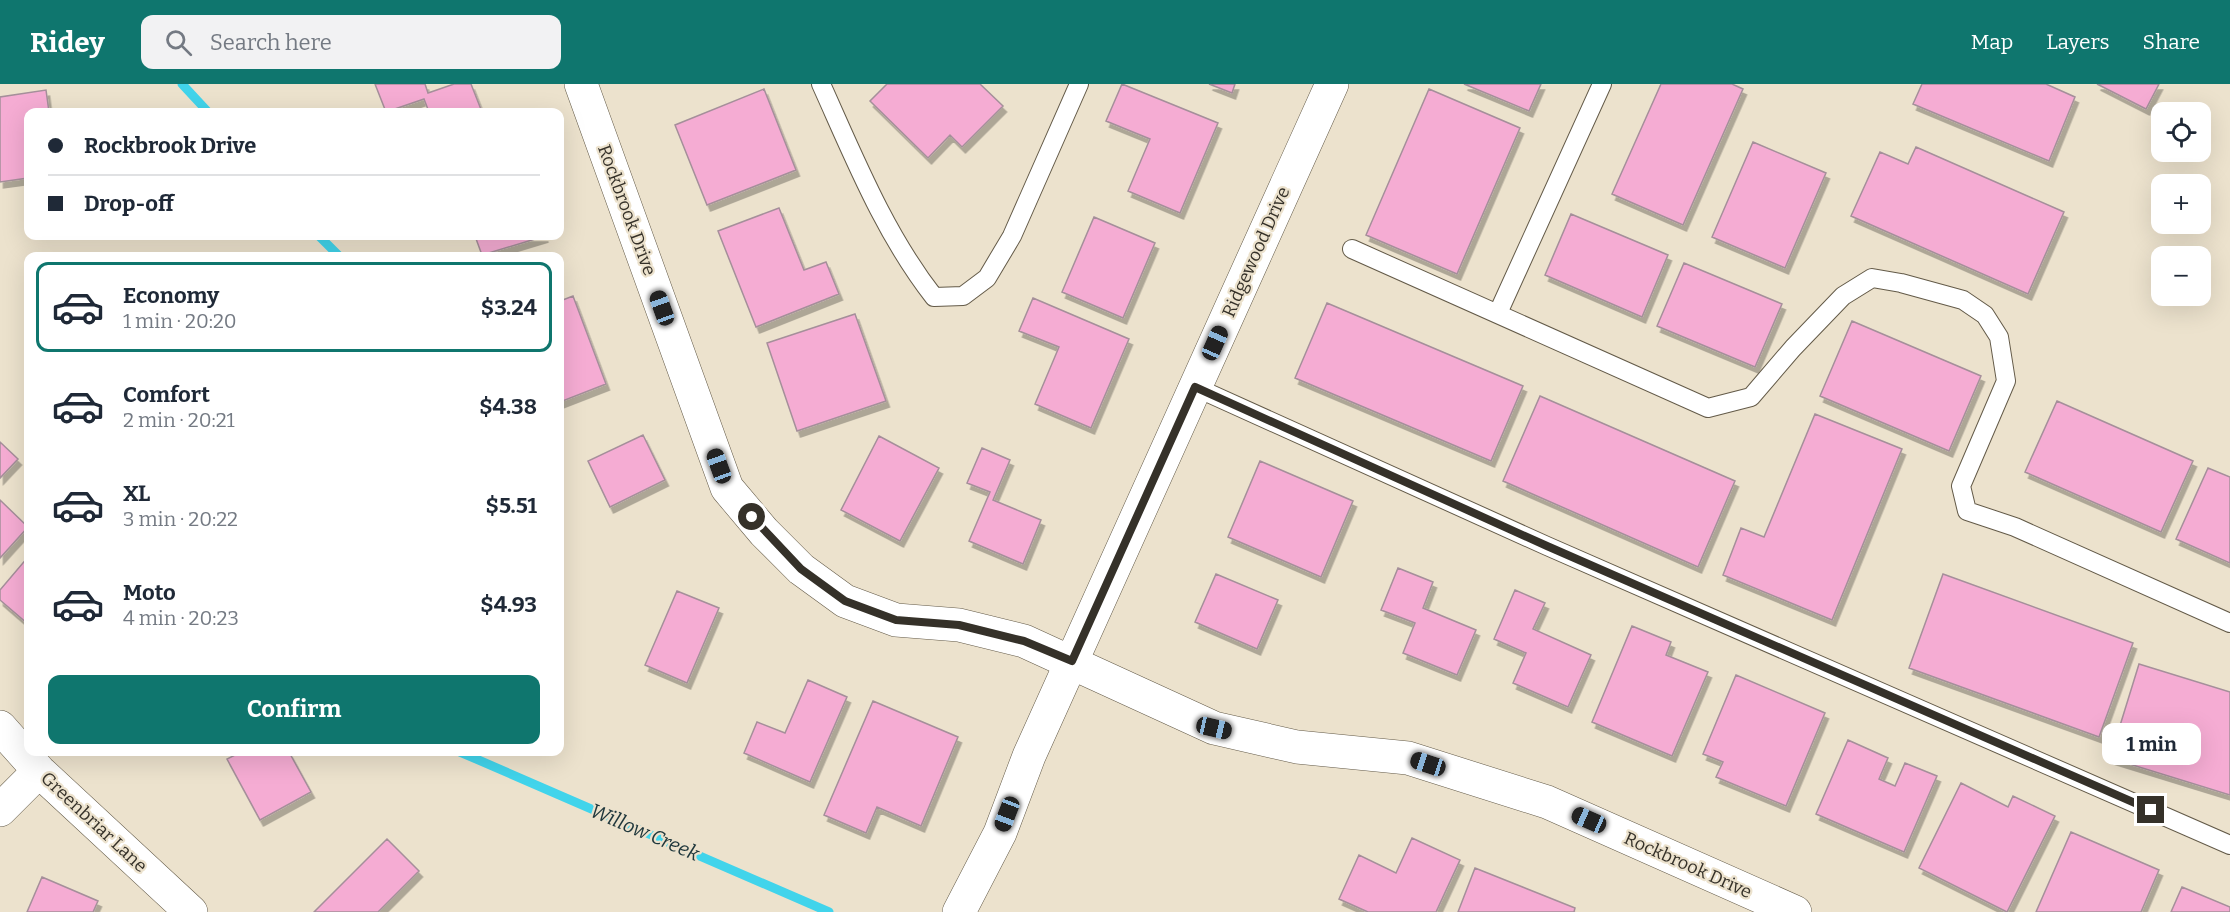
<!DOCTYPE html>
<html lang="en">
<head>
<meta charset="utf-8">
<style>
  :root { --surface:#fff; --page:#f2f2f3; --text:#1f2937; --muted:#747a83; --line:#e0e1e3; --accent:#0f766e }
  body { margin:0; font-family:Bitter,serif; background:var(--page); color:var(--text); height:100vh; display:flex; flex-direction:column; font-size:22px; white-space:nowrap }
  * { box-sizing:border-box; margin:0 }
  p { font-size:20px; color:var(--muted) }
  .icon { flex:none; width:33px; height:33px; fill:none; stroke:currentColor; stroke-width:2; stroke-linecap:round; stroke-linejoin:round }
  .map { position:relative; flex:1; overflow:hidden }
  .sheet { position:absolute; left:24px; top:168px; width:540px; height:504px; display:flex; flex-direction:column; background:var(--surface); border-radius:12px; box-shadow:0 6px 24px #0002 }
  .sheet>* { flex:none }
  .top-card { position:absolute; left:24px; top:24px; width:540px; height:132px; border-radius:12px; box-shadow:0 6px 24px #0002; display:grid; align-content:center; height:132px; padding:0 24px; background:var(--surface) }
  .controls { position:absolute; left:2151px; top:18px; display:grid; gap:12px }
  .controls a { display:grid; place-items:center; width:60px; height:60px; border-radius:12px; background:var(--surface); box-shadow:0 6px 24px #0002; font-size:30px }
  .end { position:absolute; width:27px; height:27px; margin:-14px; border:8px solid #353129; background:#fff; box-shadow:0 0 0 3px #fff }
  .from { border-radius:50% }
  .bubble { position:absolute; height:42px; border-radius:12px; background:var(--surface); box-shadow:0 6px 24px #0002; font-size:20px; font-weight:700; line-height:42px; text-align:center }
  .car { position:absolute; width:18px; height:36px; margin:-18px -9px; border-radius:8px; box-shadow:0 0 4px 2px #0007; background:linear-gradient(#222 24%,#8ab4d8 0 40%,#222 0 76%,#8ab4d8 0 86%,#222 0) }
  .top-card b { display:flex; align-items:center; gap:21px; height:57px; font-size:22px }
  .top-card b+b { border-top:2px solid var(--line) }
  .top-card i { width:15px; height:15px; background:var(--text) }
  ul { padding:10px 0 0; list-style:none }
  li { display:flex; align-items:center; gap:18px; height:90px; margin:0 12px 9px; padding:0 12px; border:3px solid transparent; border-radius:12px }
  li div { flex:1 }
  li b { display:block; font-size:22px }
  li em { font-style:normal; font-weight:700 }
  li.selected { border-color:var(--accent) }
  li>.icon { width:54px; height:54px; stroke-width:1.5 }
  .cta { display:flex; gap:12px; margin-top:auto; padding:12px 24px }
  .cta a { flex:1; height:69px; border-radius:12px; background:var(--accent); color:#fff; font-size:24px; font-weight:700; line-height:69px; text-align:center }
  header { display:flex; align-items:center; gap:36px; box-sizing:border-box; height:84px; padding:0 30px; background:var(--accent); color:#fff }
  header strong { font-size:28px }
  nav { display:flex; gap:33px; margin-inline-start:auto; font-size:21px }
  .search { width:420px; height:54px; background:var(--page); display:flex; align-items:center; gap:15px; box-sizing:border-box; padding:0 21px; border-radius:12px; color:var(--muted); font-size:22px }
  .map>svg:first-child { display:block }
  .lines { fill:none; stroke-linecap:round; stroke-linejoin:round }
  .stream { stroke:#41d4eb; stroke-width:9 }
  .building { fill:#f5acd3; stroke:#a58f9a; stroke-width:1.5; filter:url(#shadow) }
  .service-casing { stroke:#635a48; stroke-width:20 }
  .minor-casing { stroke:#635a48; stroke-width:34 }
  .tertiary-casing { stroke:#635a48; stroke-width:34 }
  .service { stroke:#fff; stroke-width:18 }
  .minor { stroke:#fff; stroke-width:33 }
  .tertiary { stroke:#fff; stroke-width:33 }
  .route { stroke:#353129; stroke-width:8 }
  .labels { text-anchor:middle; stroke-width:4.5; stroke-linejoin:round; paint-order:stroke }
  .street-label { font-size:18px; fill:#353129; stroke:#ece2cd }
  .water-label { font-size:20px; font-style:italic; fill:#1e363b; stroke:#ece2cd }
</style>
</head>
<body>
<header>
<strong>Ridey</strong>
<div class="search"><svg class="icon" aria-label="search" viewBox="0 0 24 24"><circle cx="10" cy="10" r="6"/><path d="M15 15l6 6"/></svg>Search here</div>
<nav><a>Map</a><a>Layers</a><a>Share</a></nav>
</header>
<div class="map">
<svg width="2230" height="828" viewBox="0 0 2230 828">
  <defs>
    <filter id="shadow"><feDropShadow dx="3.5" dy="6" stdDeviation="0" flood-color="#0004"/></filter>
  </defs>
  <rect width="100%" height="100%" fill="#ece2cd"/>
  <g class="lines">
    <!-- stream -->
    <path class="stream" d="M 182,0 L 208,28
      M 319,152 L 339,172
      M 460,668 L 829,828"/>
  </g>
  <!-- building -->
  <path class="building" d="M 375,0 L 425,0 L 428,9 L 454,0 L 471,0 L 482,28 L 429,28 L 424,15 L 386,28 Z
    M 887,0 L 980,0 L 1003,22 L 962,63 L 950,51 L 928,74 L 870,17 Z
    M 1122,0 L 1218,39 L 1180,129 L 1128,107 L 1150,55 L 1106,37 Z
    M 1209,0 L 1235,0 L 1232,9 Z
    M 1464,0 L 1541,0 L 1529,27 Z
    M 1661,0 L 1732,0 L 1743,5 L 1683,141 L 1612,110 Z
    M 1922,0 L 2046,0 L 2075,13 L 2049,77 L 1913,20 Z
    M 2097,0 L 2159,0 L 2146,25 Z
    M 764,5 L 796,86 L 707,121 L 675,41 Z
    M 1429,5 L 1520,44 L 1457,190 L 1366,151 Z
    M 46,6 L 49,28 L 28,28 L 28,94 L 0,98 L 0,13 Z
    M 1753,58 L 1826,89 L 1785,184 L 1712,153 Z
    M 1916,63 L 2064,128 L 2028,210 L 1851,132 L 1880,68 L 1908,80 Z
    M 779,124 L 804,186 L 826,178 L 839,210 L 756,243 L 718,147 Z
    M 1571,130 L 1668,171 L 1642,233 L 1545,191 Z
    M 1094,133 L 1155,159 L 1123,234 L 1062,208 Z
    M 475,152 L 545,152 L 482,171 Z
    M 1684,179 L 1782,220 L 1755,283 L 1657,242 Z
    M 573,212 L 606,300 L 560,318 L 560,217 Z
    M 1033,214 L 1129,255 L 1091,344 L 1035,320 L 1059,263 L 1019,247 Z
    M 1327,219 L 1523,302 L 1491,377 L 1295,294 Z
    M 855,230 L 886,317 L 797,347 L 767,259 Z
    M 1852,237 L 1981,292 L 1949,367 L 1820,312 Z
    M 1540,312 L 1735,397 L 1698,483 L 1503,397 Z
    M 2057,317 L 2193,377 L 2161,448 L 2025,388 Z
    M 1815,330 L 1902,365 L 1832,536 L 1723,491 L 1741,444 L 1764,453 Z
    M 643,351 L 665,396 L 610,423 L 588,377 Z
    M 879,352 L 939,384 L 900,457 L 841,426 Z
    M 0,358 L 18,375 L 0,394 Z
    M 982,364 L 1010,376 L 993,416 L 1041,436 L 1023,480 L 969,457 L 990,408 L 967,399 Z
    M 1260,377 L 1353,417 L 1321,493 L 1228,453 Z
    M 2208,384 L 2230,393 L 2230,479 L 2176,455 Z
    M 0,416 L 28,443 L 0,474 Z
    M 28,473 L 28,540 L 0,516 L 0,506 Z
    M 1398,484 L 1433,498 L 1423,524 L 1476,546 L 1457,591 L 1403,569 L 1415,539 L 1381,526 Z
    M 1216,490 L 1278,516 L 1257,565 L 1195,538 Z
    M 1943,490 L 2133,559 L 2099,653 L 1909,584 Z
    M 1515,506 L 1545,519 L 1533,545 L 1591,571 L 1568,623 L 1513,599 L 1526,569 L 1494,555 Z
    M 677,507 L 719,524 L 687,599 L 645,581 Z
    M 1632,542 L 1671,558 L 1666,571 L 1708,588 L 1672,672 L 1592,638 Z
    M 2139,580 L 2230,608 L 2230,711 L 2110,674 Z
    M 1736,591 L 1825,629 L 1786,722 L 1716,693 L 1723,678 L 1703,670 Z
    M 808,596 L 847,613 L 810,698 L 744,669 L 757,638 L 785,649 Z
    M 873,617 L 958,653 L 921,742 L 877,723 L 866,749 L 824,731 Z
    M 1848,656 L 1888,674 L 1879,695 L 1895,702 L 1905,679 L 1937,692 L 1904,768 L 1816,730 Z
    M 241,668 L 289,668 L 311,708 L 260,736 L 227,675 Z
    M 1961,699 L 2008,723 L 2013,712 L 2055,732 L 2007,828 L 1919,784 Z
    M 2071,748 L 2159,786 L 2141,828 L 2036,828 Z
    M 1412,754 L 1460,776 L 1436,828 L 1368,828 L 1339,815 L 1359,771 L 1396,789 Z
    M 387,755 L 419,787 L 378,828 L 314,828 Z
    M 1475,784 L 1575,824 L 1574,828 L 1458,828 Z
    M 42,793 L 98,817 L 93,828 L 27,828 Z
    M 2182,803 L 2230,823 L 2230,828 L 2171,828 Z"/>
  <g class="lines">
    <defs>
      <path id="service" d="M 821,0 C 854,73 884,149 934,213 L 963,212 L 987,194 L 1012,152 L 1079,0
        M 1352,165 L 1708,324 L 1751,313 L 1793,264 L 1843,212 L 1872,194 L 1901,199 L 1963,216 L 1985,231 L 1999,253 L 2006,297 L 1961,402 L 1967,427 L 2015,443 L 2230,539
        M 1498,229 L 1602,0
        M 1195,303 L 1547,462 L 2230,761"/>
      <path id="minor" d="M 581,0 L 727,404 L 764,448 L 801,485 L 845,517 L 896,536 L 959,541 L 1024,557 L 1214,644 L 1297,663 L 1408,674 L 1547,718 L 1795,828
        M 0,643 L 39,687 L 191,828
        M 0,726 L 39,687"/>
      <path id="tertiary" d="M 959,828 L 1000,749 L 1029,672 L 1332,0"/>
    </defs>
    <!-- service casing -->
    <use href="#service" class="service-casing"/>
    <!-- minor casing -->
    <use href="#minor" class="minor-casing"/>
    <!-- tertiary casing -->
    <use href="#tertiary" class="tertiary-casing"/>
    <!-- service -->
    <use href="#service" class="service"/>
    <!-- minor -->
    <use href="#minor" class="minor"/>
    <!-- tertiary -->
    <use href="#tertiary" class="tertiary"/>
  </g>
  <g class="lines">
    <!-- route -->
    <path class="route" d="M 752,433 L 801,485 L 845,517 L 896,536 L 959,541 L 1024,557 L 1072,577 L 1195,303 L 1547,462 L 2151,726"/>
  </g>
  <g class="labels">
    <!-- street labels -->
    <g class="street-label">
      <text transform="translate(627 126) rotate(70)" y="6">Rockbrook Drive</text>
      <text transform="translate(1256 168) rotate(-66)" y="6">Ridgewood Drive</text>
      <text transform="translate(94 738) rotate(43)" y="6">Greenbriar Lane</text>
      <text transform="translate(1688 781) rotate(24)" y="6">Rockbrook Drive</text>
    </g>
    <!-- water labels -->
    <g class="water-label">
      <text transform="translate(645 748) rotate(23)" y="7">Willow Creek</text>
    </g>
  </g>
</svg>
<div class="controls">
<a><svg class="icon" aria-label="locate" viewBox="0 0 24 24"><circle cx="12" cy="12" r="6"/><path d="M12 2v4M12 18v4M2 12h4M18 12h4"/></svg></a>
<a>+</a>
<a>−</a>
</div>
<i class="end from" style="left:752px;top:433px"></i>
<i class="end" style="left:2151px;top:726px"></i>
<div class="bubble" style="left:2102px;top:639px;width:99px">1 min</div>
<i class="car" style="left:662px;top:224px;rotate:340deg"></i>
<i class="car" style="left:1215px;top:259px;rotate:24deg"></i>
<i class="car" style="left:719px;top:382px;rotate:340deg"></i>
<i class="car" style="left:1214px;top:644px;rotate:103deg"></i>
<i class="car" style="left:1428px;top:680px;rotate:288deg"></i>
<i class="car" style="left:1007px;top:730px;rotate:201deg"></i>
<i class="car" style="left:1589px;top:736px;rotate:294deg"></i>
<div class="top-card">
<b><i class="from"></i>Rockbrook Drive</b>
<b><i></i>Drop-off</b>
</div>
<section class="sheet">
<ul>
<li class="selected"><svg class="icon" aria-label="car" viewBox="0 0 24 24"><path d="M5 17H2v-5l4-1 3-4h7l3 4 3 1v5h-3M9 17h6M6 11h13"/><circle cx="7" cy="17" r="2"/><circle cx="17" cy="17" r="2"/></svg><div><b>Economy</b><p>1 min · 20:20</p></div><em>$3.24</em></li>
<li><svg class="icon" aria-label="car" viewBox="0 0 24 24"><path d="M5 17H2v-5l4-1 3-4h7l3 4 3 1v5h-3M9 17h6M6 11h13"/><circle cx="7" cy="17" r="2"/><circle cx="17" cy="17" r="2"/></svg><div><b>Comfort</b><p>2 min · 20:21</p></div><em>$4.38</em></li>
<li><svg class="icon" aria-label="car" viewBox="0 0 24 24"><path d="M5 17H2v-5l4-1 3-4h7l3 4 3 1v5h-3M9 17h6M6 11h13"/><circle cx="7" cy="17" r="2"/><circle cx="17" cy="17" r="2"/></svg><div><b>XL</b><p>3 min · 20:22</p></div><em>$5.51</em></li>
<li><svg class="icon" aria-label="car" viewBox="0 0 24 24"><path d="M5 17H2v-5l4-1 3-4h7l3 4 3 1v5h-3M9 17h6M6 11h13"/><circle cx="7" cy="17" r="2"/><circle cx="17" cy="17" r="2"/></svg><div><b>Moto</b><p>4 min · 20:23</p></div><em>$4.93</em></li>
</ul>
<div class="cta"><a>Confirm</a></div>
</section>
</div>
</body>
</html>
